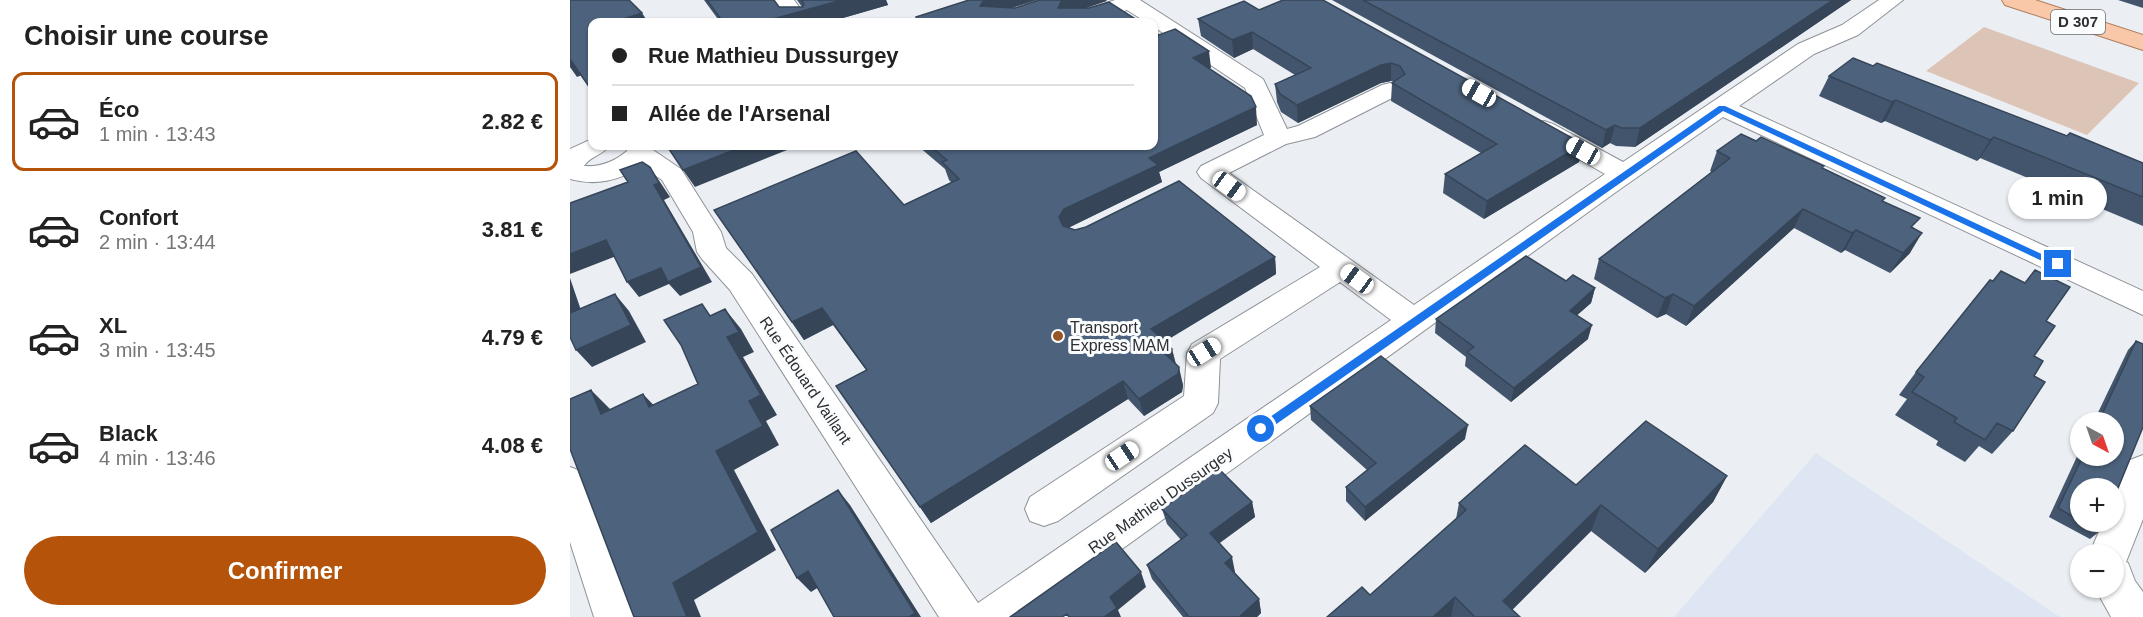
<!DOCTYPE html>
<html lang="fr">
<head>
<meta charset="utf-8">
<style>
  :root { --surface:#fff; --page:#f6f6f6; --text:#222; --muted:#767676; --line:#e0e0e0; --accent:#b45309 }
  body { margin:0; font-family:Arial,sans-serif; background:var(--page); color:var(--text); height:100vh; display:flex; flex-direction:column; font-size:22px; white-space:nowrap }
  * { box-sizing:border-box; margin:0 }
  p { font-size:20px; color:var(--muted) }
  .icon { flex:none; width:33px; height:33px; fill:none; stroke:currentColor; stroke-width:2; stroke-linecap:round; stroke-linejoin:round }
  .map { position:relative; flex:1; overflow:hidden }
  .side { display:flex; flex-direction:column; background:var(--surface); width:570px }
  .side>* { flex:none }
  .hud { position:absolute; left:18px; top:18px; width:570px; height:132px; border-radius:12px; box-shadow:0 2px 4px #0004; display:grid; align-content:center; height:132px; padding:0 24px; background:var(--surface) }
  .needle { width:39px; rotate:140deg }
  .fabs { position:absolute; left:1500px; top:412px; display:grid; gap:12px }
  .fabs a { display:grid; place-items:center; width:54px; height:54px; border-radius:50%; background:var(--surface); box-shadow:0 2px 4px #0004; font-size:30px }
  .end { position:absolute; width:27px; height:27px; margin:-14px; border:8px solid #1a73e8; background:#fff; box-shadow:0 0 0 3px #fff }
  .from { border-radius:50% }
  .bubble { position:absolute; height:42px; border-radius:21px; background:var(--surface); box-shadow:0 2px 4px #0004; font-size:20px; font-weight:600; line-height:42px; text-align:center }
  .car { position:absolute; width:18px; height:36px; margin:-18px -9px; border-radius:8px; box-shadow:0 0 4px 2px #0007; background:linear-gradient(#fff 24%,#345 0 40%,#fff 0 76%,#345 0 86%,#fff 0) }
  .hud b { display:flex; align-items:center; gap:21px; height:57px; font-size:22px }
  .hud b+b { border-top:2px solid var(--line) }
  .hud i { width:15px; height:15px; background:var(--text) }
  ul { padding:0; list-style:none }
  li { display:flex; align-items:center; gap:18px; height:99px; margin:0 12px 9px; padding:0 12px; border:3px solid transparent; border-radius:12px }
  li div { flex:1 }
  li b { display:block; font-size:22px }
  li em { font-style:normal; font-weight:600 }
  li.active { border-color:var(--accent) }
  li>.icon { width:54px; height:54px; stroke-width:1.5 }
  h2 { padding:0 24px; font-size:27px; line-height:72px }
  .action { display:flex; gap:12px; margin-top:auto; padding:12px 24px }
  .action a { flex:1; height:69px; border-radius:36px; background:var(--accent); color:#fff; font-size:24px; font-weight:600; line-height:69px; text-align:center }
  main { display:flex; flex:1; min-height:0 }
  .map>svg:first-child { display:block }
  .built { fill:#dde6f2 }
  .green { fill:#dcc5b7 }
  .lines { fill:none; stroke-linecap:round; stroke-linejoin:round }
  .minor-casing { stroke:#8e9297; stroke-width:2 }
  .major-casing { stroke:#af7b59; stroke-width:2 }
  .minor { fill:#fff; fill-rule:evenodd }
  .major { fill:#f9c8a9; fill-rule:evenodd }
  .wall { fill:#42556c }
  .shaded-wall { fill:#364558 }
  .building { fill:#4d637d; stroke:#364558; stroke-width:1.5 }
  .route { fill:#1a73e8 }
  .poi-dot { fill:#975424; stroke:#fafcfe; stroke-width:2 }
  .labels { text-anchor:middle; stroke-width:6; stroke-linejoin:round; paint-order:stroke }
  .shield { fill:#fafcfe; stroke:#6a6c6e; stroke-width:1.5 }
  .shield-label { font-size:15px; font-weight:bold; fill:#2d2f31 }
  .poi-label { font-size:16px; fill:#2d2f31; stroke:#fafcfe; text-anchor:start }
  .street-label { font-size:16px; fill:#2d2f31; stroke:#fafcfe }
</style>
</head>
<body>
<main>
<section class="side">
<h2>Choisir une course</h2>
<ul>
<li class="active"><svg class="icon" aria-label="car" viewBox="0 0 24 24"><path d="M5 17H2v-5l4-1 3-4h7l3 4 3 1v5h-3M9 17h6M6 11h13"/><circle cx="7" cy="17" r="2"/><circle cx="17" cy="17" r="2"/></svg><div><b>Éco</b><p>1 min · 13:43</p></div><em>2.82 €</em></li>
<li><svg class="icon" aria-label="car" viewBox="0 0 24 24"><path d="M5 17H2v-5l4-1 3-4h7l3 4 3 1v5h-3M9 17h6M6 11h13"/><circle cx="7" cy="17" r="2"/><circle cx="17" cy="17" r="2"/></svg><div><b>Confort</b><p>2 min · 13:44</p></div><em>3.81 €</em></li>
<li><svg class="icon" aria-label="car" viewBox="0 0 24 24"><path d="M5 17H2v-5l4-1 3-4h7l3 4 3 1v5h-3M9 17h6M6 11h13"/><circle cx="7" cy="17" r="2"/><circle cx="17" cy="17" r="2"/></svg><div><b>XL</b><p>3 min · 13:45</p></div><em>4.79 €</em></li>
<li><svg class="icon" aria-label="car" viewBox="0 0 24 24"><path d="M5 17H2v-5l4-1 3-4h7l3 4 3 1v5h-3M9 17h6M6 11h13"/><circle cx="7" cy="17" r="2"/><circle cx="17" cy="17" r="2"/></svg><div><b>Black</b><p>4 min · 13:46</p></div><em>4.08 €</em></li>
</ul>
<div class="action"><a>Confirmer</a></div>
</section>
<div class="map">
<svg width="1573" height="617" viewBox="0 0 1573 617">
  <rect width="100%" height="100%" fill="#ebeff4"/>
  <!-- built -->
  <path class="built" d="M 1246,453 L 1490,617 L 1104,617 Z"/>
  <!-- green -->
  <path class="green" d="M 1414,27 L 1569,83 L 1517,135 L 1356,71 Z"/>
  <g class="lines">
    <defs>
      <path id="minor" d="M 204,0 L 224,0 L 240,22 L 219,22 Z
        M 545,0 L 570,0 L 693,79 L 717,129 L 728,126 L 812,85 L 820,83 L 828,85 L 832,90 L 828,95 L 745,137 L 716,144 L 659,173 L 844,305 L 1035,174 L 965,134 L 961,129 L 965,124 L 974,121 L 983,124 L 1053,162 L 1228,44 L 1272,25 L 1309,0 L 1333,0 L 1288,35 L 1244,54 L 1169,106 L 1573,291 L 1573,315 L 1153,117 L 1046,192 L 458,617 L 369,617 L 160,290 L 132,259 L 127,252 L 123,232 L 92,180 L 71,166 C 50,181 25,186 0,179 L 0,149 L 22,139 L 22,146 L 39,146 C 33,155 20,156 14,166 C 31,167 44,162 57,151 L 57,146 L 83,146 L 83,150 L 111,169 L 151,232 L 156,248 L 182,274 L 408,603 L 821,320 L 770,282 L 650,359 L 648,403 L 643,413 L 488,521 L 474,526 L 460,521 L 455,509 L 460,497 L 614,396 L 617,353 L 622,344 L 750,267 L 631,178 L 627,172 L 631,166 L 694,135 L 675,88 L 584,27 L 584,22 L 576,22 L 557,10 L 523,22 L 494,22 L 497,17 Z
        M 1573,455 L 1573,519 L 1556,562 L 1558,563 L 1565,581 L 1573,592 L 1573,617 L 1541,617 L 1525,588 L 1544,588 L 1544,555 L 1519,555 L 1533,522 L 1544,522 L 1544,497 L 1560,460 Z
        M 0,467 L 13,472 L 19,483 L 66,617 L 24,617 L 0,542 Z"/>
      <path id="major" d="M 1432,0 L 1465,0 L 1573,35 L 1573,50 L 1435,5 Z"/>
    </defs>
    <!-- minor casing -->
    <use href="#minor" class="minor-casing"/>
    <!-- major casing -->
    <use href="#major" class="major-casing"/>
    <!-- minor -->
    <use href="#minor" class="minor"/>
    <!-- major -->
    <use href="#major" class="major"/>
  </g>
  <!-- wall -->
  <path class="wall" d="M 134,0 L 204,0 L 209,7 L 232,7 L 227,0 L 316,0 L 318,5 L 259,22 L 150,22 Z
    M 713,0 L 1013,144 L 1009,162 L 914,219 L 873,193 L 875,174 L 911,153 L 821,101 L 822,83 L 824,82 L 821,81 L 811,83 L 728,123 L 711,112 L 707,102 L 705,84 L 725,75 L 683,49 L 664,58 L 631,36 L 628,19 L 689,10 Z
    M 762,0 L 1281,0 L 1065,147 L 1046,146 L 1040,143 L 1032,148 Z
    M 1548,0 L 1573,0 L 1573,8 Z
    M 584,31 L 641,68 L 639,68 L 687,125 L 589,172 L 592,182 L 500,227 L 499,228 L 505,230 L 705,257 L 706,274 L 594,342 L 602,349 L 606,364 L 613,385 L 612,392 L 574,416 L 558,399 L 361,523 L 266,386 L 296,370 L 263,325 L 234,340 L 144,210 L 334,205 L 382,183 L 379,180 L 375,169 L 348,146 L 584,146 Z
    M 1303,66 L 1573,163 L 1573,226 L 1410,158 L 1407,161 L 1315,121 L 1311,123 L 1249,96 L 1259,76 Z
    M 1186,141 L 1253,168 L 1315,198 L 1313,201 L 1344,228 L 1340,253 L 1320,273 L 1275,250 L 1271,253 L 1224,228 L 1116,326 L 1096,314 L 1087,318 L 1024,279 L 1029,259 L 1142,172 L 1140,171 L 1147,151 Z
    M 996,281 L 1025,288 L 1021,303 L 1007,315 L 1018,339 L 941,402 L 895,366 L 896,357 L 865,333 L 866,319 Z
    M 1566,341 L 1573,344 L 1573,427 L 1544,498 L 1544,489 L 1510,489 L 1510,522 L 1533,522 L 1530,531 L 1520,539 L 1479,517 L 1510,450 L 1510,456 L 1544,456 L 1544,423 L 1523,423 L 1558,350 Z
    M 1464,356 L 1464,376 L 1443,431 L 1422,454 L 1409,446 L 1395,462 L 1366,445 L 1368,441 L 1325,415 L 1337,399 L 1329,395 L 1346,372 Z
    M 740,406 L 895,439 L 795,521 L 776,501 L 776,487 L 797,470 L 741,420 Z
    M 1157,476 L 1143,502 L 1075,573 L 1021,531 L 942,610 L 950,617 L 757,617 L 800,595 L 886,519 L 889,503 L 1006,485 Z
    M 682,502 L 685,517 L 649,543 L 665,572 L 664,572 L 689,599 L 691,613 L 687,617 L 613,617 L 582,579 L 577,565 L 611,540 L 597,524 L 592,509 Z"/>
  <!-- shaded-wall -->
  <path class="shaded-wall" d="M 272,0 L 316,0 L 318,5 L 259,22 L 192,22 Z
    M 414,0 L 467,0 L 420,15 L 410,6 Z
    M 492,0 L 536,0 L 537,1 L 496,15 L 488,8 Z
    M 1263,0 L 1281,0 L 1065,147 L 1070,128 Z
    M 72,13 L 78,22 L 55,22 L 53,19 Z
    M 682,32 L 683,49 L 664,58 L 662,40 Z
    M 639,51 L 641,68 L 626,74 L 623,58 Z
    M 0,59 L 12,75 L 7,77 L 0,67 Z
    M 821,63 L 821,81 L 811,83 L 728,123 L 727,105 L 811,65 Z
    M 1326,100 L 1315,121 L 1311,123 L 1322,102 Z
    M 686,107 L 687,125 L 589,172 L 592,182 L 500,227 L 495,235 L 489,217 L 494,209 L 579,158 Z
    M 1045,125 L 1040,143 L 1032,148 L 1036,130 Z
    M 1424,137 L 1410,158 L 1407,161 L 1420,140 Z
    M 1013,144 L 1009,162 L 914,219 L 917,201 Z
    M 174,146 L 227,146 L 125,187 L 113,170 Z
    M 308,146 L 316,146 L 310,148 Z
    M 80,167 L 100,197 L 94,200 L 142,282 L 110,296 L 99,284 L 69,297 L 57,282 L 91,268 L 84,185 Z
    M 1233,209 L 1224,228 L 1116,326 L 1124,306 Z
    M 1286,230 L 1275,250 L 1271,253 L 1282,233 Z
    M 1352,233 L 1340,253 L 1320,273 L 1333,253 Z
    M 36,240 L 49,255 L 0,274 L 0,254 Z
    M 705,257 L 706,274 L 585,347 L 581,329 Z
    M 0,278 L 15,322 L 0,328 Z
    M 1025,288 L 1021,303 L 996,325 L 1000,311 Z
    M 45,294 L 59,311 L 76,342 L 22,367 L 6,350 Z
    M 1103,294 L 1096,314 L 1087,318 L 1095,298 Z
    M 252,308 L 263,325 L 234,340 L 222,322 Z
    M 155,309 L 171,329 L 184,352 L 173,357 L 207,415 L 196,421 L 209,445 L 164,470 L 206,550 L 124,600 L 131,617 L 117,617 L 103,583 L 146,451 L 179,401 L 157,337 Z
    M 1022,325 L 1018,339 L 941,402 L 944,388 Z
    M 602,349 L 606,367 L 594,353 Z
    M 609,367 L 613,385 L 612,392 L 574,416 L 569,399 Z
    M 553,381 L 558,399 L 361,523 L 350,507 Z
    M 21,390 L 41,410 L 31,414 Z
    M 73,394 L 92,414 L 79,407 Z
    M 898,425 L 895,439 L 795,521 L 795,507 Z
    M 1157,476 L 1143,502 L 1075,573 L 1088,549 Z
    M 268,490 L 280,505 L 351,617 L 339,617 Z
    M 682,502 L 685,517 L 643,548 L 640,533 Z
    M 1031,505 L 1021,531 L 935,617 L 933,601 Z
    M 662,557 L 665,572 L 659,577 L 655,563 Z
    M 238,571 L 252,585 L 241,592 L 227,578 Z
    M 571,572 L 576,587 L 548,610 L 551,617 L 534,617 L 540,597 Z
    M 885,597 L 881,617 L 863,617 Z
    M 689,599 L 691,613 L 687,617 L 669,617 Z"/>
  <!-- building -->
  <path class="building" d="M 0,0 L 59,0 L 72,13 L 53,19 L 56,22 L 22,22 L 22,91 L 0,59 Z
    M 137,0 L 204,0 L 209,7 L 233,7 L 234,4 L 231,0 L 272,0 L 192,22 L 153,22 Z
    M 399,0 L 414,0 L 410,6 L 445,8 L 469,0 L 492,0 L 488,8 L 519,8 L 539,2 L 570,22 L 346,22 L 348,22 L 346,17 Z
    M 713,0 L 753,0 L 1013,144 L 917,201 L 875,174 L 927,144 L 822,83 L 835,74 L 830,66 L 821,63 L 811,65 L 727,105 L 710,94 L 705,84 L 741,68 L 682,32 L 662,40 L 628,19 L 674,1 L 689,10 Z
    M 793,0 L 1263,0 L 1070,128 L 1051,128 L 1045,125 L 1036,130 Z
    M 605,29 L 639,51 L 623,58 L 681,96 L 686,107 L 579,158 L 588,165 L 494,209 L 489,217 L 493,226 L 505,230 L 516,227 L 609,181 L 705,257 L 581,329 L 602,349 L 594,353 L 609,367 L 608,374 L 569,399 L 553,381 L 350,507 L 266,386 L 297,370 L 252,308 L 222,322 L 144,210 L 286,151 L 334,205 L 389,179 L 372,162 L 377,160 L 360,146 L 584,146 L 584,31 L 589,35 Z
    M 1283,58 L 1303,66 L 1307,63 L 1497,136 L 1500,133 L 1573,163 L 1573,197 L 1424,137 L 1420,140 L 1326,100 L 1322,102 L 1259,76 Z
    M 1171,134 L 1186,141 L 1191,137 L 1254,166 L 1252,168 L 1315,198 L 1312,201 L 1350,218 L 1341,227 L 1352,233 L 1333,253 L 1286,230 L 1282,233 L 1233,209 L 1124,306 L 1103,294 L 1095,298 L 1029,259 L 1160,158 L 1147,151 Z
    M 106,146 L 174,146 L 113,170 L 99,149 Z
    M 72,162 L 80,167 L 89,183 L 84,185 L 131,267 L 98,282 L 91,268 L 57,282 L 36,240 L 0,254 L 0,203 L 58,182 L 50,170 Z
    M 956,256 L 996,281 L 1003,275 L 1025,288 L 1000,311 L 1022,325 L 944,388 L 897,352 L 904,347 L 866,319 Z
    M 1465,270 L 1500,287 L 1476,321 L 1485,326 L 1464,356 L 1473,361 L 1464,376 L 1475,382 L 1443,431 L 1427,423 L 1415,440 L 1384,422 L 1387,418 L 1342,392 L 1354,377 L 1346,372 L 1420,280 L 1423,281 L 1431,271 L 1455,283 Z
    M 45,294 L 61,325 L 6,350 L 0,337 L 0,313 Z
    M 132,304 L 140,316 L 155,309 L 169,332 L 157,337 L 191,395 L 179,401 L 193,426 L 146,451 L 188,532 L 103,583 L 117,617 L 64,617 L 0,449 L 0,399 L 21,390 L 31,414 L 73,394 L 79,407 L 128,384 L 111,345 L 94,320 Z
    M 1566,341 L 1573,344 L 1573,427 L 1544,498 L 1544,489 L 1510,489 L 1510,521 L 1488,508 L 1513,456 L 1544,456 L 1544,423 L 1528,423 Z
    M 811,356 L 898,425 L 795,507 L 776,487 L 806,463 L 740,406 Z
    M 1076,421 L 1157,476 L 1088,549 L 1031,505 L 933,601 L 950,617 L 905,617 L 885,597 L 863,617 L 757,617 L 792,587 L 800,595 L 896,510 L 889,503 L 955,445 L 1006,485 Z
    M 649,469 L 682,502 L 640,533 L 662,557 L 655,563 L 689,599 L 669,617 L 619,617 L 577,565 L 617,535 L 592,509 Z
    M 268,490 L 345,613 L 339,617 L 264,617 L 238,571 L 227,578 L 201,530 Z
    M 1513,522 L 1533,522 L 1530,531 Z
    M 546,542 L 571,572 L 540,597 L 547,608 L 534,617 L 499,617 L 497,614 L 492,617 L 440,617 Z"/>
  <!-- route -->
  <path class="route" d="M 1149,106 L 1155,106 L 1493,264 L 1485,267 L 1153,111 L 695,432 L 687,432 L 687,426 Z"/>
  <!-- markers -->
  <circle class="poi-dot" cx="488" cy="336" r="6"/>
  <g class="labels">
    <!-- shield labels -->
    <rect class="shield" x="1481" y="10" width="54" height="24" rx="4.5"/>
    <g class="shield-label">
      <text x="1508" y="27">D 307</text>
    </g>
    <!-- poi labels -->
    <g class="poi-label">
      <text x="500" y="333">Transport<tspan x="500" dy="18">Express MAM</tspan></text>
    </g>
    <!-- street labels -->
    <g class="street-label">
      <text transform="translate(236 380) rotate(56)" y="6">Rue Édouard Vaillant</text>
      <text transform="translate(590 500) rotate(-35)" y="6">Rue Mathieu Dussurgey</text>
    </g>
  </g>
</svg>
<div class="fabs">
<a><svg class="needle" viewBox="-14 -14 28 28"><path d="M0-13l5 13h-10z" fill="#e53935"/><path d="M0 13l5-13h-10z" fill="#767676"/></svg></a>
<a>+</a>
<a>−</a>
</div>
<i class="end from" style="left:691px;top:429px"></i>
<i class="end" style="left:1488px;top:264px"></i>
<div class="bubble" style="left:1438px;top:177px;width:99px">1 min</div>
<i class="car" style="left:909px;top:93px;rotate:299deg"></i>
<i class="car" style="left:1013px;top:151px;rotate:299deg"></i>
<i class="car" style="left:659px;top:186px;rotate:126deg"></i>
<i class="car" style="left:787px;top:279px;rotate:306deg"></i>
<i class="car" style="left:634px;top:352px;rotate:58deg"></i>
<i class="car" style="left:552px;top:456px;rotate:56deg"></i>
<div class="hud">
<b><i class="from"></i>Rue Mathieu Dussurgey</b>
<b><i></i>Allée de l'Arsenal</b>
</div>
</div>
</main>
</body>
</html>
